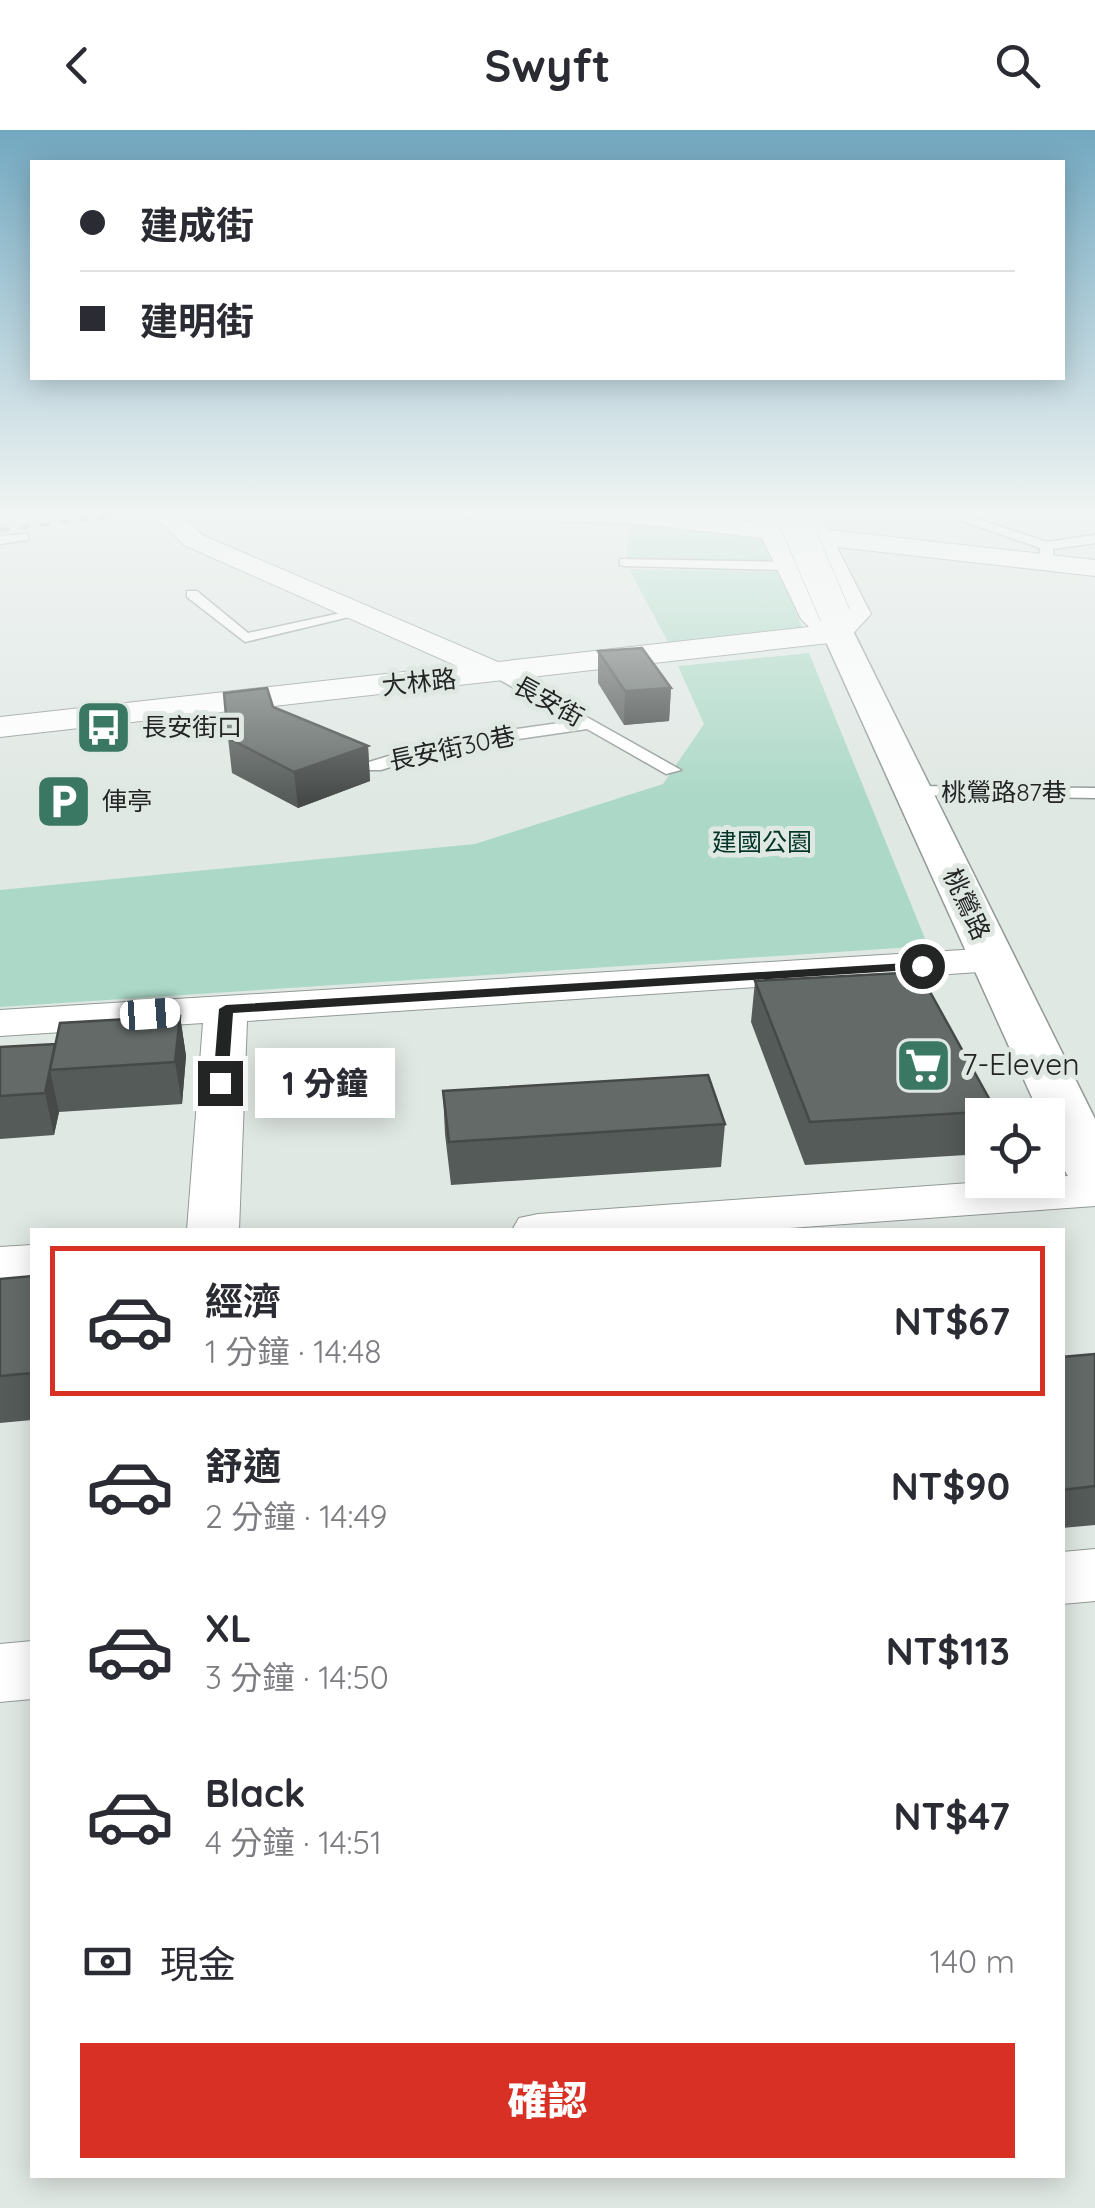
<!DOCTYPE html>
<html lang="zh-TW">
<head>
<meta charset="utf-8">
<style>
  :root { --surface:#fff; --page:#f2f2f3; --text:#2b2b33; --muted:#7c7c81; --line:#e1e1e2; --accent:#d93025 }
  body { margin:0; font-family:Quicksand,"Noto Sans TC",sans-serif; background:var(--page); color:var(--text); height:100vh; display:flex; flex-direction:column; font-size:38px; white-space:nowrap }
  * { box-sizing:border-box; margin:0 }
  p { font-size:32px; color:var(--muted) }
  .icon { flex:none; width:55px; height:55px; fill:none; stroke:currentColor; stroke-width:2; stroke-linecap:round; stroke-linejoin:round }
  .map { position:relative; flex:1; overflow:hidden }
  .panel { position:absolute; left:30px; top:1098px; width:1035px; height:950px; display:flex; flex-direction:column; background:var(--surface); border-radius:0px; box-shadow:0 5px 25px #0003 }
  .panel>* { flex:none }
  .guide { position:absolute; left:30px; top:30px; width:1035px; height:220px; border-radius:0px; box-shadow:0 5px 25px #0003; display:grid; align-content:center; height:220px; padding:0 50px; background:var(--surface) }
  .buttons { position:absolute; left:965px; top:968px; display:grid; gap:20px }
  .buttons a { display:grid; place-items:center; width:100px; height:100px; border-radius:0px; background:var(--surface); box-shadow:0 5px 25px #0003; font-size:50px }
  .end { position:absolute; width:45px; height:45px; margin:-22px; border:12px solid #222524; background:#fff; box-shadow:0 0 0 5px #fff }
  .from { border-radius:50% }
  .bubble { position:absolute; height:70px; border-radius:0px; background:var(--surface); box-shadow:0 5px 25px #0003; font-size:32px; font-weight:800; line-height:70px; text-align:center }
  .car { position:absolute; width:30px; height:60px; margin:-30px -15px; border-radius:12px; box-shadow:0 0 8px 2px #0007; background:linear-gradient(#fff 24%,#345 0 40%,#fff 0 76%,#345 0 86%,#fff 0) }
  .guide b { display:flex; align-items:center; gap:35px; height:95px; font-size:38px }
  .guide b+b { border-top:2px solid var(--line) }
  .guide i { width:25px; height:25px; background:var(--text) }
  ul { padding:18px 0 0; list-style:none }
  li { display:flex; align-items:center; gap:30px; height:150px; margin:0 20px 15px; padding:0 30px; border:5px solid transparent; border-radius:0px }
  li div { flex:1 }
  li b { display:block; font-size:38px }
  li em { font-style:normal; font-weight:800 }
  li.current { border-color:var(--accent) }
  li>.icon { width:90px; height:90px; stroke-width:1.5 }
  .pay { display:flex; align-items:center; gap:25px; height:110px; padding:0 50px; font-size:38px }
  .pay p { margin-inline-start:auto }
  .button { display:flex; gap:20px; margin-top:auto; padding:20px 50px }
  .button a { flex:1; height:115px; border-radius:0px; background:var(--accent); color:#fff; font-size:40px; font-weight:800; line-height:115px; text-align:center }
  header { display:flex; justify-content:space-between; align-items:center; height:130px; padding:0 50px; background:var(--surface); font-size:45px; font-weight:800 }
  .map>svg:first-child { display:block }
  .green { fill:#abd8c7 }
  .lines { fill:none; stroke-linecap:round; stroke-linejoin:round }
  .lane-casing { stroke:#929a97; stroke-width:3 }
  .street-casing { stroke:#929a97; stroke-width:2 }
  .secondary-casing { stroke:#929a97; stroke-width:3 }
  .lane { fill:#fff; fill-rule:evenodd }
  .street { fill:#fff; fill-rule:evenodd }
  .secondary { fill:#fff; fill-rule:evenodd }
  .rail { stroke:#8a8f8d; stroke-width:4; stroke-dasharray:10 10; stroke-linecap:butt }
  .secondary-bridge-casing { stroke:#929a97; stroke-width:32; stroke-linecap:butt }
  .secondary-bridge { stroke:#fff; stroke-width:31 }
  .wall { fill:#555b59 }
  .shaded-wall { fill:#454a49 }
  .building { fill:#636a68; stroke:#454a49; stroke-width:2.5 }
  .route { fill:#222524 }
  .labels { text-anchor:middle; stroke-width:10; stroke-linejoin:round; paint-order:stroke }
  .far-street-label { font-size:25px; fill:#222524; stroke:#e0e8e4 }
  .far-poi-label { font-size:25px; fill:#222524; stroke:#e0e8e4; text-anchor:start }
  .far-park-label { font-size:25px; fill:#033628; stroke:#e0e8e4 }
  .poi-label { font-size:30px; fill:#222524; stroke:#e0e8e4; text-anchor:start }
</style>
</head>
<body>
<header><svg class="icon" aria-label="back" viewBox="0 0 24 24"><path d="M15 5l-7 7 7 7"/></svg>Swyft<svg class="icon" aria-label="search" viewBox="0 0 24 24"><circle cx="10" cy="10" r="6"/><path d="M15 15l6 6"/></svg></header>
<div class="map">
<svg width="1095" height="2078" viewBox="0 0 1095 2078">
  <rect width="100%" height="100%" fill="#e0e8e4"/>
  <!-- green -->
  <path class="green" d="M 630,391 L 760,403 L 773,433 L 626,429 Z
    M 629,439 L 779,442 L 804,501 L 670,516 Z
    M 809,523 L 928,816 L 0,877 L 0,760 L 475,714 L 663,654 L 704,594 L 678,536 Z"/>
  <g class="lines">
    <defs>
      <path id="lane" d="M 931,380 L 950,380 L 1047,412 L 1095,405 L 1095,413 L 1053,419 L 1054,431 L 1047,435 L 1040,431 L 1040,418 Z
        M 28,404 L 28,410 L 0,414 L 0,406 Z
        M 620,429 L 786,432 L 793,436 L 786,440 L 625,436 L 620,435 Z
        M 187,461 L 197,461 L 248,503 L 359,479 L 366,483 L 245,512 L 187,467 Z
        M 493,540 L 503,540 L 681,640 L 666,644 L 587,599 L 443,620 L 381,640 L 369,640 L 369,632 L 441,610 L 573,591 L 493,546 Z
        M 913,656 L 1095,658 L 1095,668 L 907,665 L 904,661 Z"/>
      <path id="street" d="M 160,380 L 176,381 L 202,405 L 498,532 L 809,497 L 801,489 L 762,408 L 641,394 L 416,387 L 404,380 L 647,380 L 755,392 L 749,380 L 773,380 L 781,395 L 802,397 L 797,380 L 817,380 L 828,400 L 1095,430 L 1095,446 L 837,417 L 871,484 L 848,509 L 838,512 L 0,607 L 0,587 L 457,536 L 184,415 L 155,386 ZM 789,411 L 809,414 L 842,483 L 836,489 L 827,484 Z
        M 994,818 L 1009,822 L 1015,831 L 1009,840 L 247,891 L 239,1100 L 187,1100 L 203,893 L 0,906 L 0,880 Z
        M 1095,1044 L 1095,1076 L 762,1100 L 512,1100 L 519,1088 L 538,1084 Z
        M 32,1115 L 32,1149 L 0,1151 L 0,1117 Z
        M 1095,1419 L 1095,1471 L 1062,1474 L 1062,1422 Z
        M 32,1511 L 32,1569 L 0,1572 L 0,1514 Z"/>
      <path id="secondary" d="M 835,476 L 846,478 L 854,503 L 1095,989 L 1095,1062 L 1075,1057 C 1061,1036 1048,1010 1048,985 L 1040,985 L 822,503 L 819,485 L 824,478 Z"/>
    </defs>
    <!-- lane casing -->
    <use href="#lane" class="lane-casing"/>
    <!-- street casing -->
    <use href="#street" class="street-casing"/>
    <!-- secondary casing -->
    <use href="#secondary" class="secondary-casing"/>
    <!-- lane -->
    <use href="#lane" class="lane"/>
    <!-- street -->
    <use href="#street" class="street"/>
    <!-- secondary -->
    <use href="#secondary" class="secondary"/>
    <!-- rail -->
    <path class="rail" d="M 0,400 L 159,380"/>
    <defs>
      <path id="secondary-bridge" d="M 790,380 L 835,485"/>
    </defs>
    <!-- secondary-bridge casing -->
    <use href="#secondary-bridge" class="secondary-bridge-casing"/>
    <!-- secondary-bridge -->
    <use href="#secondary-bridge" class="secondary-bridge"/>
  </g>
  <!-- wall -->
  <path class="wall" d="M 598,521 L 671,558 L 669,591 L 624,595 L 598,553 Z
    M 273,577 L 368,616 L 370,651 L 298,678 L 232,643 L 228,608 Z
    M 755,851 L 996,981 L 995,985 L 982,985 L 982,1024 L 805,1035 L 751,892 Z
    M 180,886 L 186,926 L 182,974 L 59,982 L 54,1005 L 0,1009 L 0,917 L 55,914 Z
    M 443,961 L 725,994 L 721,1037 L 451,1055 L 445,1004 Z
    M 32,1146 L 32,1290 L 0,1293 L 0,1149 Z
    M 1095,1224 L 1095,1395 L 1062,1398 L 1062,1227 Z"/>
  <!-- shaded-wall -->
  <path class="shaded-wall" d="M 671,558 L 669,591 L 624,595 L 625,561 Z
    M 368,616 L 370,651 L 298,678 L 294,642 Z
    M 180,886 L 186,926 L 182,974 L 175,932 Z
    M 50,940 L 59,982 L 54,1005 L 45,963 Z"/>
  <!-- building -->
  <path class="building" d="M 642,518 L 671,558 L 625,561 L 598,521 Z
    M 267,558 L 273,577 L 368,616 L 294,642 L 228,608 L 224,563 Z
    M 919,842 L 996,981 L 810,992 L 755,851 Z
    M 180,886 L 175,932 L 50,940 L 60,893 Z
    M 55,914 L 45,963 L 0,966 L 0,917 Z
    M 708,945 L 725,994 L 449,1012 L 443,961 Z
    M 32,1146 L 32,1243 L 0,1246 L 0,1149 Z
    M 1095,1224 L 1095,1356 L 1062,1360 L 1062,1227 Z"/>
  <!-- sky -->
  <linearGradient id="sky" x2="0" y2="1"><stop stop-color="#72a8c0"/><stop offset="0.57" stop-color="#f1f5f3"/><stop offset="1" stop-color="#f1f5f3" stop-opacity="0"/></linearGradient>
  <rect width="1095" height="671" fill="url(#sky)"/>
  <!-- route -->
  <path class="route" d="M 922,832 L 927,833 L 927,839 L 233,883 L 228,953 L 220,958 L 213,953 L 219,879 L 226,875 Z"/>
  <!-- icons -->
  <defs>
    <symbol id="bus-square" viewBox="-11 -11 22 22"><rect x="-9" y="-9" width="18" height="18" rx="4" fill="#3a7864" stroke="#e0e8e4"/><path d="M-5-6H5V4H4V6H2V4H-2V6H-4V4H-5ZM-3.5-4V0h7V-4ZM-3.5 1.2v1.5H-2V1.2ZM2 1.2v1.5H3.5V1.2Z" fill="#fff"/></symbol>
    <symbol id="parking-square" viewBox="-11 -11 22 22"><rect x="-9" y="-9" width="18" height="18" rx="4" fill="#3a7864" stroke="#e0e8e4"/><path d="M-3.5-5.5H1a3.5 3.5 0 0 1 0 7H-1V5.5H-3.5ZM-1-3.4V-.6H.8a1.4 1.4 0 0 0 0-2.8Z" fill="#fff"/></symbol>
    <symbol id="supermarket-square" viewBox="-11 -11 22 22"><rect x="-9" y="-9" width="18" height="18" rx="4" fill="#3a7864" stroke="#e0e8e4"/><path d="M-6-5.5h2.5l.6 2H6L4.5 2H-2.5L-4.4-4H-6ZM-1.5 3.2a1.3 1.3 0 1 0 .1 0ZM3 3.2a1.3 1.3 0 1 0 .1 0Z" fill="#fff"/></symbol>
  </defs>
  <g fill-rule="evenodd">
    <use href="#bus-square" x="72" y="566" width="63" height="63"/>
    <use href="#parking-square" x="32" y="640" width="63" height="63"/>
    <use href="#supermarket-square" x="892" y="904" width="63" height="63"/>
  </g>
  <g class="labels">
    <!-- far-street labels -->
    <g class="far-street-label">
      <text transform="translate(419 552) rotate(-6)" y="9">大林路</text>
      <text transform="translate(549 571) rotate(29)" y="9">長安街</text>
      <text transform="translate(452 618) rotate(-12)" y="9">長安街30巷</text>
      <text x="1004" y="671">桃鶯路87巷</text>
      <text transform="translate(967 774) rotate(65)" y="9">桃鶯路</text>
    </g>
    <!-- far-poi labels -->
    <g class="far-poi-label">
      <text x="142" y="606">長安街口</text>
      <text x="102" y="680">俥亭</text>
    </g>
    <!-- far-park labels -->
    <g class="far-park-label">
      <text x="762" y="721">建國公園</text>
    </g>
    <!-- poi labels -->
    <g class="poi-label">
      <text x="962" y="945">7-Eleven</text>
    </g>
  </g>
</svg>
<div class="buttons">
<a><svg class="icon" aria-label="locate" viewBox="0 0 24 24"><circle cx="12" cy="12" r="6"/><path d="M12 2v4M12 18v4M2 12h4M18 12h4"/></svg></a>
</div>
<i class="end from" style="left:922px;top:836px"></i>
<i class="end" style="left:220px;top:953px"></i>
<div class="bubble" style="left:255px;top:918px;width:140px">1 分鐘</div>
<i class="car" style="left:150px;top:884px;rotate:86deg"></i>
<div class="guide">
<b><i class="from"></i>建成街</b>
<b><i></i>建明街</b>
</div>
<section class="panel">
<ul>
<li class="current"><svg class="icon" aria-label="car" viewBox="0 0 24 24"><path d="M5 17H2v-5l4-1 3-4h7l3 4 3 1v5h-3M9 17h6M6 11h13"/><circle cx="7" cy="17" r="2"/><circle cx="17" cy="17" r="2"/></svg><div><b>經濟</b><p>1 分鐘 · 14:48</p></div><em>NT$67</em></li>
<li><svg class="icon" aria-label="car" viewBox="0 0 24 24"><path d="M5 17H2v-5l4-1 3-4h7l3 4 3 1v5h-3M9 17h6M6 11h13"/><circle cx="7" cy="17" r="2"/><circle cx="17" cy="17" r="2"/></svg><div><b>舒適</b><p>2 分鐘 · 14:49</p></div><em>NT$90</em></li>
<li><svg class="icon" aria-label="car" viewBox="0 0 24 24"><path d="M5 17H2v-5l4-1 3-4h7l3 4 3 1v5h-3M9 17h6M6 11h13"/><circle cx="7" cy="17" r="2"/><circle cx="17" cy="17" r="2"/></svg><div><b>XL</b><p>3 分鐘 · 14:50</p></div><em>NT$113</em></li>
<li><svg class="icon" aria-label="car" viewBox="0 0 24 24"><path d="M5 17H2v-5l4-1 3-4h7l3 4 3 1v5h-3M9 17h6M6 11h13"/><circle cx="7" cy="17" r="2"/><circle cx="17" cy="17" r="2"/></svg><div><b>Black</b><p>4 分鐘 · 14:51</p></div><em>NT$47</em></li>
</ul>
<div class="pay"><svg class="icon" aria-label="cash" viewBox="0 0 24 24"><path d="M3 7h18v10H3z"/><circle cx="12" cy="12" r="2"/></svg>現金<p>140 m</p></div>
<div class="button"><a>確認</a></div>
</section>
</div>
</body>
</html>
